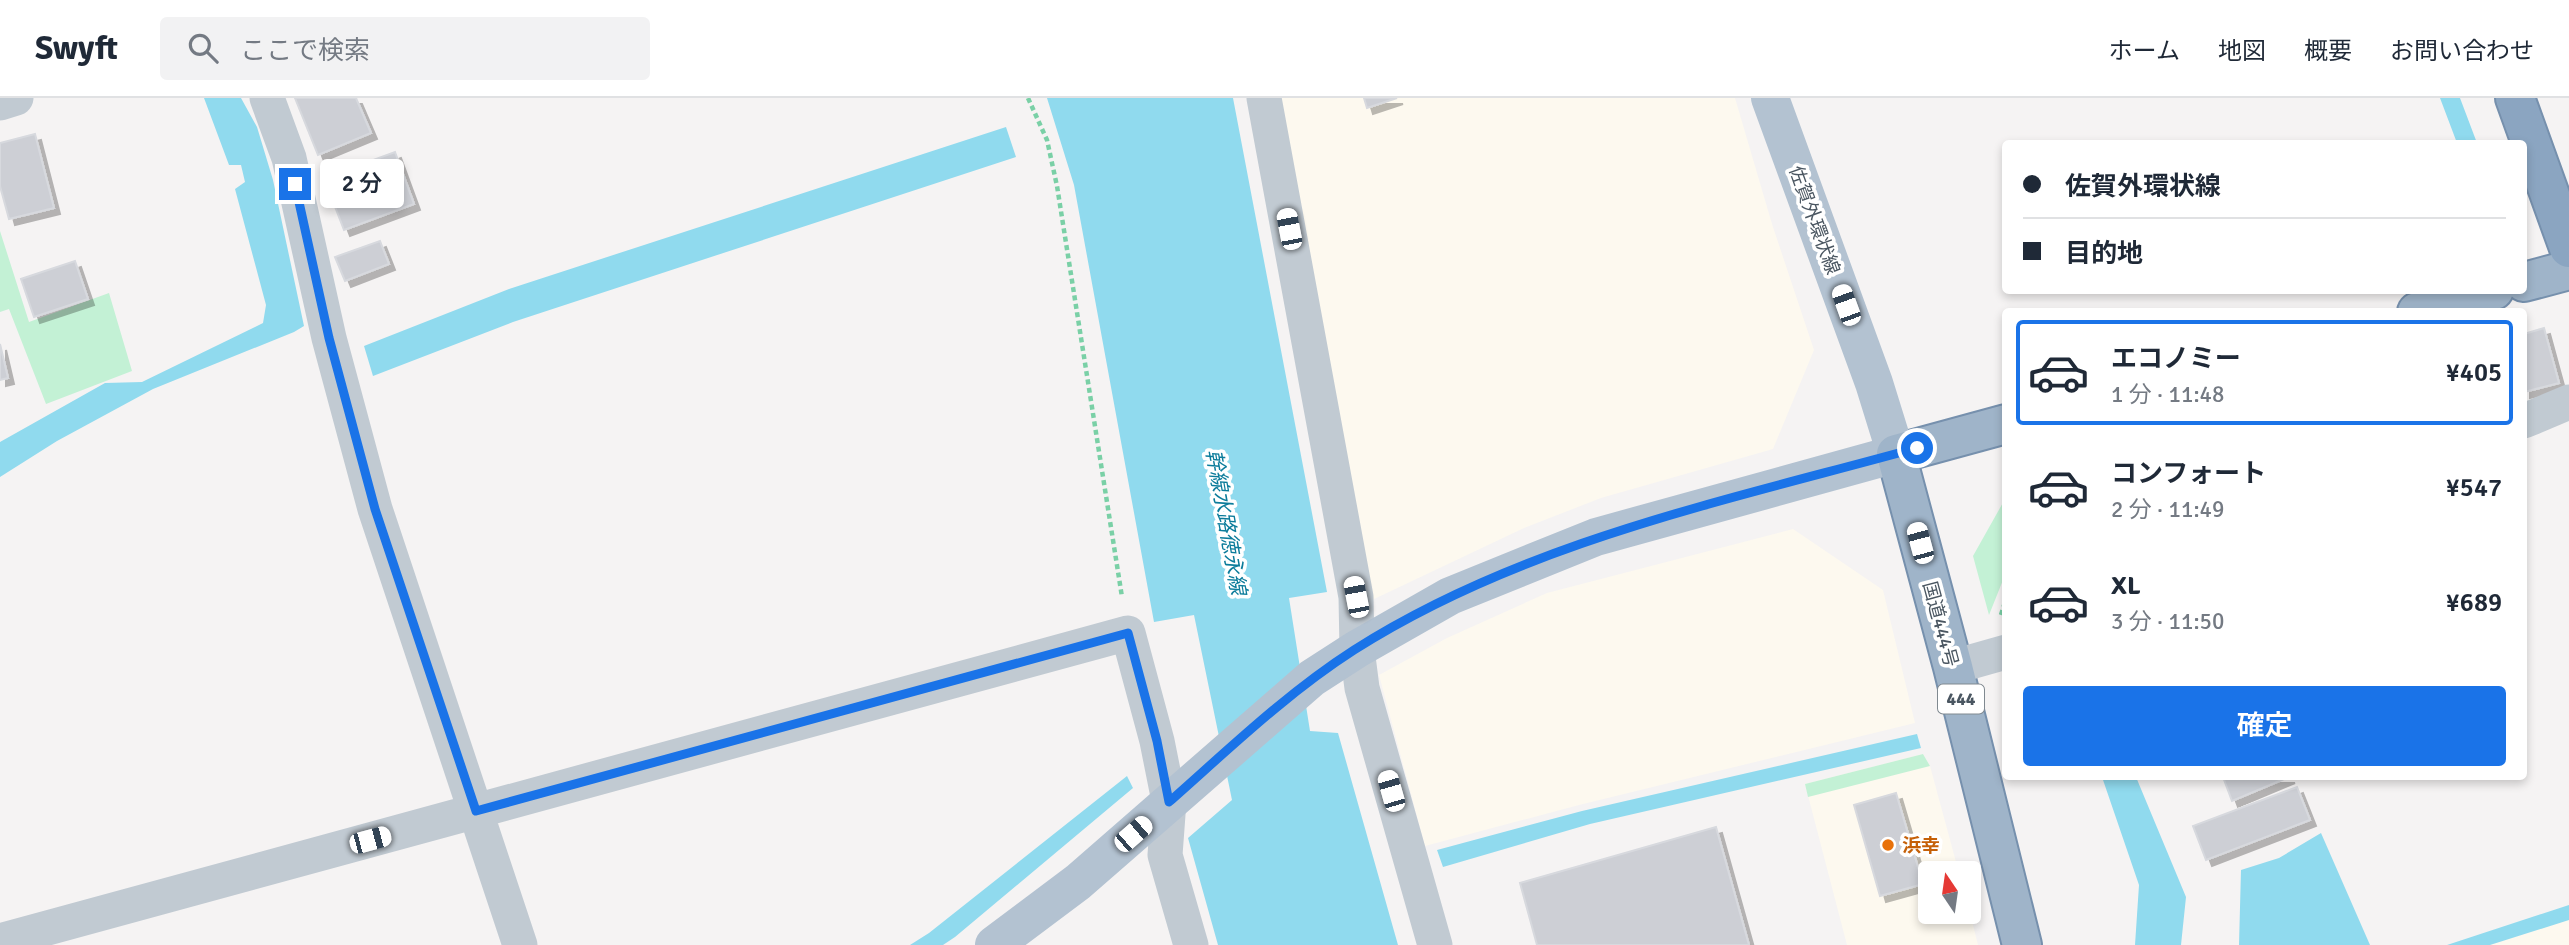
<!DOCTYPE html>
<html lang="ja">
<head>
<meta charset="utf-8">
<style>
  :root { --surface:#fff; --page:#f2f2f3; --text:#1f2937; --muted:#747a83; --line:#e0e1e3; --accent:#1a73e8 }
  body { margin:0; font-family:Signika,"Noto Sans JP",sans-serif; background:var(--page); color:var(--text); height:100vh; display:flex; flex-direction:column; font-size:26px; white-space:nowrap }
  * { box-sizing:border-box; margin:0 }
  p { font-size:23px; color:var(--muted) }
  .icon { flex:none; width:38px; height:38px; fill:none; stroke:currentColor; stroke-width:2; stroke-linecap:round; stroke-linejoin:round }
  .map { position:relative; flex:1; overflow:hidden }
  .side { position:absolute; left:2002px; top:210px; width:525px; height:472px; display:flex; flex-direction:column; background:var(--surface); border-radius:7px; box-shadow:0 4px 10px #0003 }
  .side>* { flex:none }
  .top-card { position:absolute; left:2002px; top:42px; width:525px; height:154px; border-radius:7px; box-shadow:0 4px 10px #0003; display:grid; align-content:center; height:154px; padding:0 21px; background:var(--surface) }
  .needle { width:46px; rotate:347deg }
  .tools { position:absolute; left:1918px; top:763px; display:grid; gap:14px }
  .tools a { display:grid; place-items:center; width:63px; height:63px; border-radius:7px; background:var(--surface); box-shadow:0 4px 10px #0003; font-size:35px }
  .end { position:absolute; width:32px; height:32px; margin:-16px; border:9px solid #1a73e8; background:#fff; box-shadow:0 0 0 4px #fff }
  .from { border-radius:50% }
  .bubble { position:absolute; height:49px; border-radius:7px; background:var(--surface); box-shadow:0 4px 10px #0003; font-size:23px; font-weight:600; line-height:49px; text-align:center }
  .car { position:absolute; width:21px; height:42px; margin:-21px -10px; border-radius:9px; box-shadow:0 0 5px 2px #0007; background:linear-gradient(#fff 24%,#345 0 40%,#fff 0 76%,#345 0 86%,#fff 0) }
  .top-card b { display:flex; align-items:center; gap:24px; height:66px; font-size:26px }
  .top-card b+b { border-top:2px solid var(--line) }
  .top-card i { width:18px; height:18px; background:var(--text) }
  ul { padding:12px 0 0; list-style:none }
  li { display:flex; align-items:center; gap:21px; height:105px; margin:0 14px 10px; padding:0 7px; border:4px solid transparent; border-radius:7px }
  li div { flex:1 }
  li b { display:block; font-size:26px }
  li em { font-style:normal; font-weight:600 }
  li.selected { border-color:var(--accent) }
  li>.icon { width:63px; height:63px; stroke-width:1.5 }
  .button { display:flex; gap:14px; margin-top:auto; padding:14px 21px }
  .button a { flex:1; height:80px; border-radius:7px; background:var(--accent); color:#fff; font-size:28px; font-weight:600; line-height:80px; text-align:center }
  header { display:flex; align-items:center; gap:42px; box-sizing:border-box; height:98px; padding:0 35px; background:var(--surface); border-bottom:2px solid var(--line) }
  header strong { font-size:33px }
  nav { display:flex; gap:38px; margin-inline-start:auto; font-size:24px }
  .search { width:490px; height:63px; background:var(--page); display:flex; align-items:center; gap:18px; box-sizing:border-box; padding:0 24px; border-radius:7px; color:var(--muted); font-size:26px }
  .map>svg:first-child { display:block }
  .commercial { fill:#fdf9ef }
  .green { fill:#c3f1d5 }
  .water { fill:#90daee }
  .building { fill:#cdcfd5; stroke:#d7d9de; stroke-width:2; filter:url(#shadow) }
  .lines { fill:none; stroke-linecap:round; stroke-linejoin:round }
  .trunk-casing { stroke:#7690ad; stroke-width:42 }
  .motorway-casing { stroke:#7690ad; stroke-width:42 }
  .path { stroke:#7ad0a6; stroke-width:4.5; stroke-dasharray:5 3.5; stroke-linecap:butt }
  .minor { stroke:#c1cad2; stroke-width:35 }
  .primary { stroke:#b3c2d1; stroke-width:38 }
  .trunk { stroke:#9fb4c9; stroke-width:38 }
  .motorway { stroke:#8ba5c1; stroke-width:38 }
  .route { stroke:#1a73e8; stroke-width:9 }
  .food-dot { fill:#e8710a; stroke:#fff; stroke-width:2.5 }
  .labels { text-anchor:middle; stroke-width:7; stroke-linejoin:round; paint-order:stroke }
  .shield { fill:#fff; stroke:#808990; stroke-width:2 }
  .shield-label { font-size:18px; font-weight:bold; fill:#4a5661 }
  .street-label { font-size:19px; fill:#4a5661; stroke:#fff }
  .food-label { font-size:19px; font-weight:bold; fill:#c56008; stroke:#fff; text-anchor:start }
  .water-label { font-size:21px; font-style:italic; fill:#0c7c9b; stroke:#fff }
</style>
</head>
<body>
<header>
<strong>Swyft</strong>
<div class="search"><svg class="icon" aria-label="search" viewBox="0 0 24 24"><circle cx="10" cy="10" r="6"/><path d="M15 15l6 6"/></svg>ここで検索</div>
<nav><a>ホーム</a><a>地図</a><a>概要</a><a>お問い合わせ</a></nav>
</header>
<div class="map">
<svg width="2569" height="847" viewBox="0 0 2569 847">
  <defs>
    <filter id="shadow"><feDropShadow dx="6" dy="6" stdDeviation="0" flood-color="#0004"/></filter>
  </defs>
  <rect width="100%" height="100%" fill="#f5f3f3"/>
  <!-- commercial -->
  <path class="commercial" d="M 1270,0 L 1735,0 L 1772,126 L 1814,252 L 1773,351 L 1601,400 L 1524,430 L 1372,502 Z
    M 1793,431 L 1883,492 L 1915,625 L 1579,707 L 1425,748 L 1379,577 L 1447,540 L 1547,495 Z
    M 1923,656 L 1930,668 L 1959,775 L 1930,775 L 1930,814 L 1969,814 L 1969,811 L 1978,847 L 1847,847 L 1805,686 Z
    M 2569,814 L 2569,847 L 2469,847 Z"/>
  <!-- green -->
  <path class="green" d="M 0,133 L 29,224 L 109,195 L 132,273 L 46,306 L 9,211 L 0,214 Z
    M 2005,401 L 2005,477 L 1989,517 L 1973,458 Z
    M 1923,656 L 1930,668 L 1808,699 L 1805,686 Z"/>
  <!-- water -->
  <path class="water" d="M 204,0 L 241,0 L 257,29 L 273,82 L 304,228 L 294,234 L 153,291 L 57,343 L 0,379 L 0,344 L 105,285 L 142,284 L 263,225 L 266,207 L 235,91 L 245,84 L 241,67 L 229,67 Z
    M 1047,0 L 1233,0 L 1327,494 L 1289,500 L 1310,633 L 1338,635 L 1398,847 L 1218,847 L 1188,740 L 1232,702 L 1194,517 L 1154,524 L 1074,87 Z
    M 2440,0 L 2460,0 L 2477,45 L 2457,45 Z
    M 1006,29 L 1016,59 L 513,224 L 373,278 L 364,248 L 509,191 Z
    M 1917,636 L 1921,650 L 1590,726 L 1443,769 L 1437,752 L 1582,713 Z
    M 1127,678 L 1133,690 L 955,839 L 943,847 L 910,847 L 929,835 Z
    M 2102,679 L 2136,679 L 2186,799 L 2181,847 L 2135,847 L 2139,787 Z
    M 2321,735 L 2370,847 L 2239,847 L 2241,772 L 2279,760 Z
    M 2569,807 L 2569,822 L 2490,847 L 2447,847 Z"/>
  <!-- building -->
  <path class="building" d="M 295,0 L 356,0 L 371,35 L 318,57 Z
    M 1364,0 L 1397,0 L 1367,10 Z
    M 35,36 L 54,110 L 9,121 L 0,88 L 0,45 Z
    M 395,54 L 414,106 L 344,132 L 324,80 Z
    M 380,143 L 389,166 L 345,183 L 335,159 Z
    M 75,163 L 88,201 L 34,219 L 21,181 Z
    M 2544,230 L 2559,285 L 2524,294 L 2524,236 Z
    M 0,246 L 8,280 L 0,282 Z
    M 2223,679 L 2289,679 L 2232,703 Z
    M 2297,689 L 2310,722 L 2206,762 L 2193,728 Z
    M 1896,695 L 1923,786 L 1880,798 L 1854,707 Z
    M 1716,729 L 1749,847 L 1537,847 L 1520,785 Z"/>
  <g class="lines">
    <defs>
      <path id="trunk" d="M 2524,184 L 2569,172
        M 2417,214 L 2494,192
        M 2006,326 L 1896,356 L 1953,569 L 2022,847"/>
      <path id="motorway" d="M 2515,0 L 2569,150"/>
    </defs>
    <!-- trunk casing -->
    <use href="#trunk" class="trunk-casing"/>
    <!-- motorway casing -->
    <use href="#motorway" class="motorway-casing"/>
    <!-- path -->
    <path class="path" d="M 1028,0 L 1047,42 L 1057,88 L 1122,499
      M 2001,517 L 2006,501"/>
    <!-- minor -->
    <path class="minor" d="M 267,0 L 289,60 L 329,240 L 375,411 L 520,847
      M 1264,0 L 1356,499 L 1357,551 L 1362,590 L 1435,847
      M 0,5 L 16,0
      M 2524,323 L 2569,304
      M 1953,569 L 2006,554
      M 0,843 L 1128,535 L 1157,643 L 1169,703 L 1165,757 L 1191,847"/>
    <!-- primary -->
    <path class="primary" d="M 994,847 L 1078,784 L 1312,580 L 1357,551 L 1450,498 L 1596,439 L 1896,356 L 1874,285 L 1770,0"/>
    <!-- trunk -->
    <use href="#trunk" class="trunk"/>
    <!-- motorway -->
    <use href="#motorway" class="motorway"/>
  </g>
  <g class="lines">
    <!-- route -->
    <path class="route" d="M 295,86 L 329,240 L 375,411 L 476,713 L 1128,535 L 1157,643 L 1169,704 C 1229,651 1287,595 1354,552 C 1524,444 1725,403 1917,350"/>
  </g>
  <!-- markers -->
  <circle class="food-dot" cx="1888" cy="747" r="7"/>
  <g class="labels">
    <!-- shield labels -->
    <rect class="shield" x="1938" y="586.5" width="46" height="29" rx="5"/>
    <g class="shield-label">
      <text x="1961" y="607">444</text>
    </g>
    <!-- street labels -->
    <g class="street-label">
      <text transform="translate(1815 122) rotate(70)" y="7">佐賀外環状線</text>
      <text transform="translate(1941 526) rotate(75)" y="7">国道444号</text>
    </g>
    <!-- food labels -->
    <g class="food-label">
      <text x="1902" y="754">浜幸</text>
    </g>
    <!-- water labels -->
    <g class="water-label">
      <text transform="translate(1226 424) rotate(80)" y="7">幹線水路徳永線</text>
    </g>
  </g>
</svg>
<div class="tools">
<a><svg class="needle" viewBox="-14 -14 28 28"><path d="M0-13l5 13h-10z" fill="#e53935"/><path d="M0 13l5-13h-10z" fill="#747a83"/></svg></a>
</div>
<i class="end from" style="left:1917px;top:350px"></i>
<i class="end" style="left:295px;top:86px"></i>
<div class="bubble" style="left:320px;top:61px;width:84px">2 分</div>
<i class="car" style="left:1289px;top:131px;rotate:349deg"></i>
<i class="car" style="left:1846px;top:207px;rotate:340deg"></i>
<i class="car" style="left:1920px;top:445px;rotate:345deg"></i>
<i class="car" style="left:1356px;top:499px;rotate:349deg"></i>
<i class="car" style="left:1391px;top:693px;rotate:344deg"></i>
<i class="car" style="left:1133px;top:736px;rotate:49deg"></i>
<i class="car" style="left:370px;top:742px;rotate:75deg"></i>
<div class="top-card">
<b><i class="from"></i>佐賀外環状線</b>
<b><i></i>目的地</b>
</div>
<section class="side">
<ul>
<li class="selected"><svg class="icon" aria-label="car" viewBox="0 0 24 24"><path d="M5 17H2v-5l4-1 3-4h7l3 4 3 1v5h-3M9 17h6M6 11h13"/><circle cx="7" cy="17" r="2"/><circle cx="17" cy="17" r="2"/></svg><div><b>エコノミー</b><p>1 分 · 11:48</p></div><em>¥405</em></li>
<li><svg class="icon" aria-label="car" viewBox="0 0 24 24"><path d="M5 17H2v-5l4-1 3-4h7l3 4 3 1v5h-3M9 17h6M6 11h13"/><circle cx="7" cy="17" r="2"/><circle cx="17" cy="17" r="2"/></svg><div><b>コンフォート</b><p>2 分 · 11:49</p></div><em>¥547</em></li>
<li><svg class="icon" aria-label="car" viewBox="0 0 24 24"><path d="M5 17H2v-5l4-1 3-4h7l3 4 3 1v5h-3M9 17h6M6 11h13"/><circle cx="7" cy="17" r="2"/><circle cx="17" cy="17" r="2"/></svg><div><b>XL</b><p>3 分 · 11:50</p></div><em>¥689</em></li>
</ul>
<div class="button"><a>確定</a></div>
</section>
</div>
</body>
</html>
